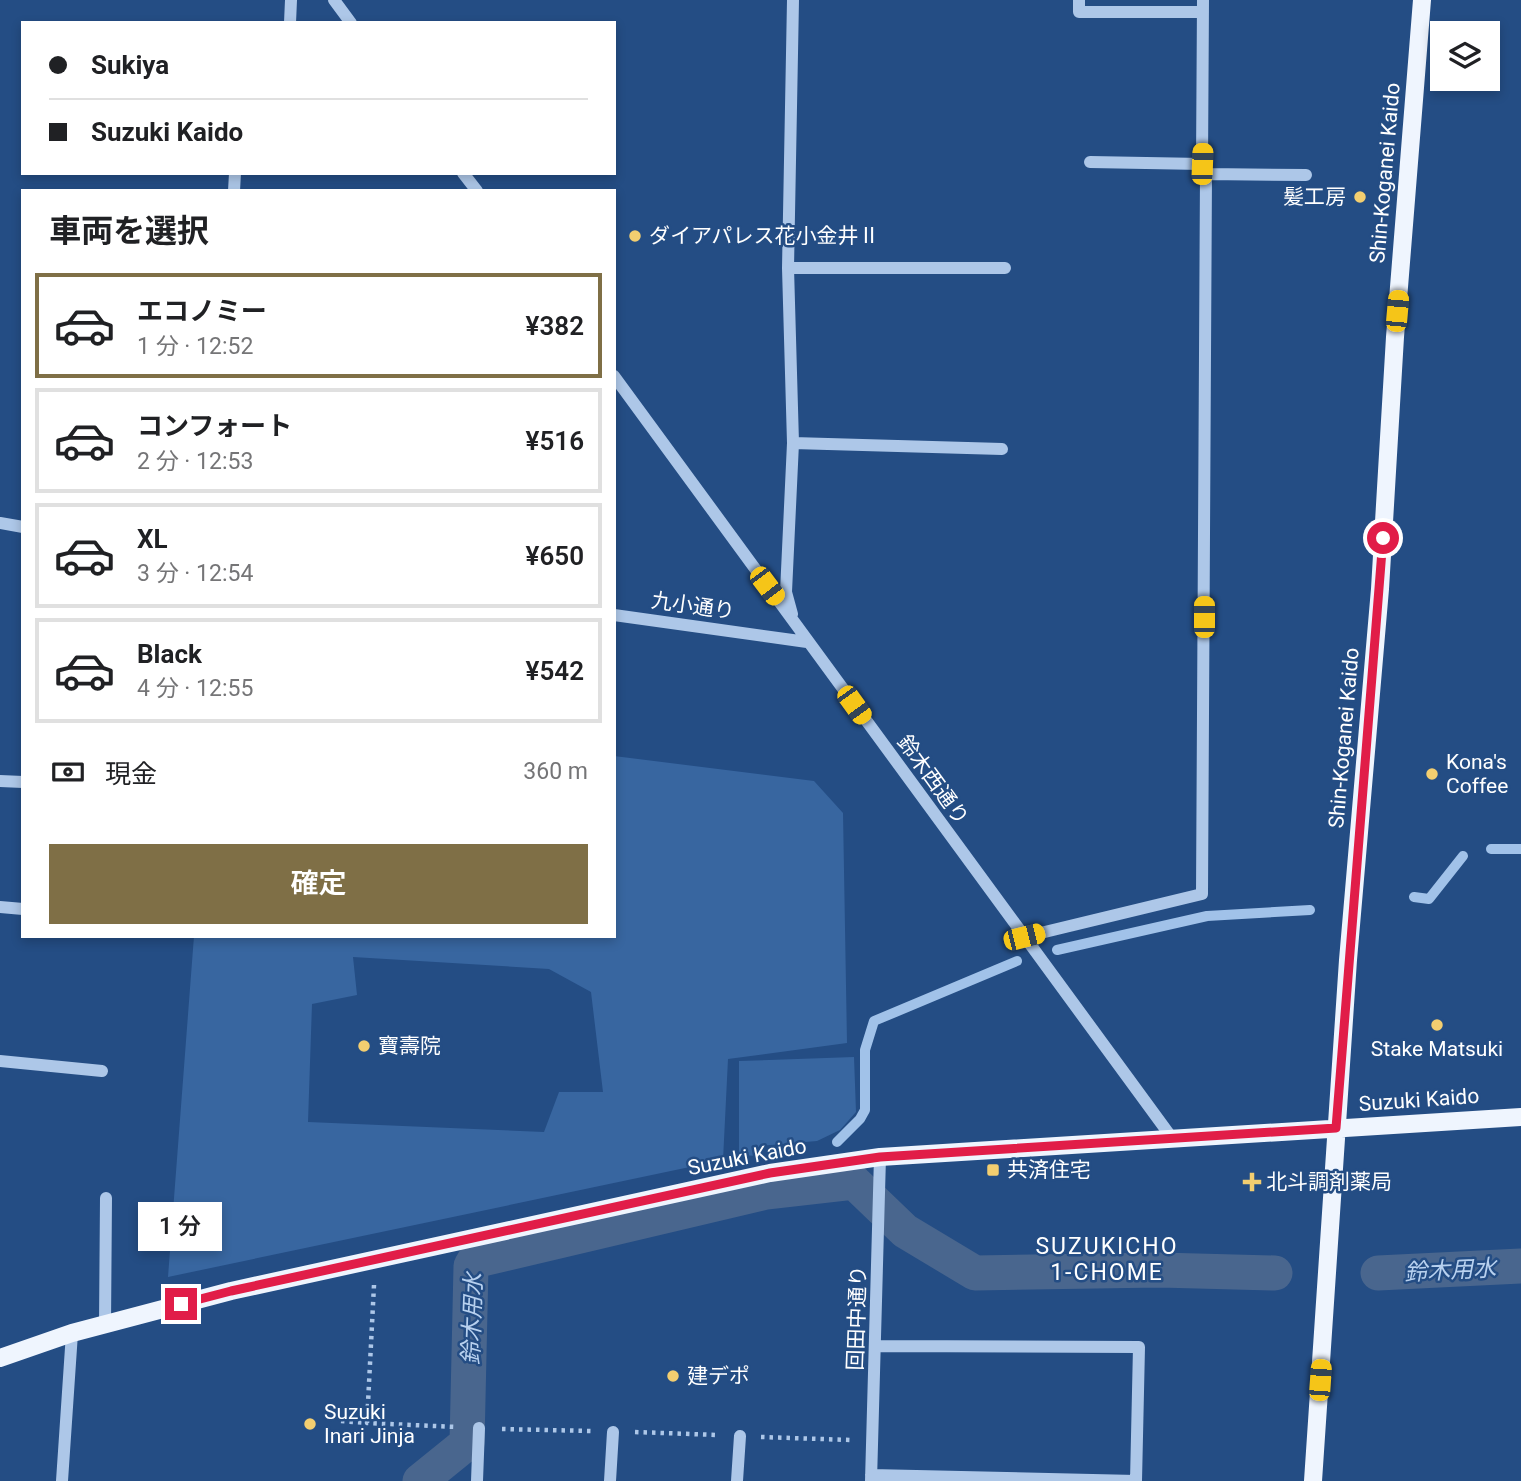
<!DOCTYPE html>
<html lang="ja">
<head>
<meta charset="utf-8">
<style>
  :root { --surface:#fff; --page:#f2f2f2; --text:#202124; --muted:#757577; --line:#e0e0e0; --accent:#7f6f46 }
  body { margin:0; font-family:Roboto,"Noto Sans JP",sans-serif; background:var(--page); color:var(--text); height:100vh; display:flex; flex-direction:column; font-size:26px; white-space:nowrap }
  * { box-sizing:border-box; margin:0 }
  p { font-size:23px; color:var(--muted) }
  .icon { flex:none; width:38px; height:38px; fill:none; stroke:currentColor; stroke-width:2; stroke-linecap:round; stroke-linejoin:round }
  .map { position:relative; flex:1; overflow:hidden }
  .sheet { position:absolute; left:21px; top:189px; width:595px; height:749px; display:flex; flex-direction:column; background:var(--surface); border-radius:0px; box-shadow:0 4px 10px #0003 }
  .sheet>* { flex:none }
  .top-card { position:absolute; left:21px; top:21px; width:595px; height:154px; border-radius:0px; box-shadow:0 4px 10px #0003; display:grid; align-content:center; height:154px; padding:0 28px; background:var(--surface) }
  .controls { position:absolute; left:1430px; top:21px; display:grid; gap:14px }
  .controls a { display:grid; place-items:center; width:70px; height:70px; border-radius:0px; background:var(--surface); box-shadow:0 4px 10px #0003; font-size:35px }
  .end { position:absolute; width:32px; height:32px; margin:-16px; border:9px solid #e11d48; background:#fff; box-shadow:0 0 0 4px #fff }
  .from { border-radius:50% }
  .bubble { position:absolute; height:49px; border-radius:0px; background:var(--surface); box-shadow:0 4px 10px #0003; font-size:23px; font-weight:600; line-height:49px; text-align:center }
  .car { position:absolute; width:21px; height:42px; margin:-21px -10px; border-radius:9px; box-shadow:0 0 5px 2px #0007; background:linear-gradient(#f5c518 24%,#345 0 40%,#f5c518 0 76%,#345 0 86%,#f5c518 0) }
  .top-card b { display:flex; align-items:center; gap:24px; height:66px; font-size:26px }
  .top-card b+b { border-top:2px solid var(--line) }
  .top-card i { width:18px; height:18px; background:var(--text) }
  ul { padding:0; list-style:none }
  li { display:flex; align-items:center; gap:21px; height:105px; margin:0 14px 10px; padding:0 14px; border:4px solid var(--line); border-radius:0px }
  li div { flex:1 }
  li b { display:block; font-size:26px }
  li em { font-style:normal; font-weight:600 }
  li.selected { border-color:var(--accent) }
  li>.icon { width:63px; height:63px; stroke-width:1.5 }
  h2 { padding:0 28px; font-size:32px; line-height:84px }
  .pay { display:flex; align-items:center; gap:18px; height:77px; padding:0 28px; font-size:26px }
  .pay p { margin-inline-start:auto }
  .button { display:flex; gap:14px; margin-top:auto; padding:14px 28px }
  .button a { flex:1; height:80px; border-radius:0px; background:var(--accent); color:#fff; font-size:28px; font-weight:600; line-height:80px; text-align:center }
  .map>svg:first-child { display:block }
  .green { fill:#3866a0; fill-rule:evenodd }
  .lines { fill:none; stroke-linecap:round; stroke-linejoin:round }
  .stream { stroke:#a1c2e9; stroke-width:10 }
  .canal { stroke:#49668e; stroke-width:35 }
  .path { stroke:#adc7e8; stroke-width:4.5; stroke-dasharray:3.5 5; stroke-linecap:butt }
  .minor { stroke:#adc7e8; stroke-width:12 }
  .major { stroke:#eff5fe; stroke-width:18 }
  .route { stroke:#e11d48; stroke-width:9 }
  .poi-dot { fill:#f3ce70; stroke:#244d84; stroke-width:2.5 }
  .labels { text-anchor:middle; stroke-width:5; stroke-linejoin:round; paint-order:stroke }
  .street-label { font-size:21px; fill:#fff; stroke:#244d84 }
  .poi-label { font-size:21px; fill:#fff; stroke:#244d84; text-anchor:start }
  .neighbourhood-label { font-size:23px; letter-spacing:2px; fill:#fff; stroke:#244d84 }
  .water-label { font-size:23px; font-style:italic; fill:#b8d1ef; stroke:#244d84 }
</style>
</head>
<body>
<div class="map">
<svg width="1521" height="1481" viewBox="0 0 1521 1481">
  <rect width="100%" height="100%" fill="#244d84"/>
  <!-- green -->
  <path class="green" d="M 614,756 L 814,781 L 843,813 L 847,1043 L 728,1059 L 723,1160 L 168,1277 L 194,936 L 614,936 ZM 353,957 L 549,969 L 591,992 L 603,1092 L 559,1092 L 544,1132 L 308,1122 L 312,1004 L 357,995 Z
    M 854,1057 L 856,1112 L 840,1130 L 817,1141 L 759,1146 L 758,1156 L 739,1155 L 739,1061 Z"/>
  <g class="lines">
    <!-- stream -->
    <path class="stream" d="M 1491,849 L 1521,849
      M 1414,897 L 1429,899 L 1463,856
      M 1057,950 L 1207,916 L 1310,910
      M 837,1142 L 860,1119 L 865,1110 L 865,1050 L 874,1021 L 1017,961"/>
    <!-- canal -->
    <path class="canal" d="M 1378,1273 L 1521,1266
      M 420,1481 L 467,1443 L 471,1266 L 474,1261 L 766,1192 L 854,1182 L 905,1231 L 975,1273 L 1160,1270 L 1275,1273"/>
    <!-- path -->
    <path class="path" d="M 374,1285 L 367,1423 L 458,1427
      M 341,1421 L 367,1423
      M 502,1429 L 591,1431
      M 635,1432 L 717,1435
      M 761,1437 L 850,1440"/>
    <!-- minor -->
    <path class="minor" d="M 334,0 L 351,23
      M 1079,0 L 1079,12 L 1203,12
      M 290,23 L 291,0
      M 1090,162 L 1202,164
      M 463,173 L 477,191
      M 1206,174 L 1306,175
      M 234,191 L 235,173
      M 788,268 L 1005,268
      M 614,376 L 1172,1138
      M 793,443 L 1002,449
      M 0,523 L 23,527
      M 792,614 L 786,592 L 793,443 L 788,268 L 793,0
      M 614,615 L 807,642
      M 0,781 L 23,782
      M 0,907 L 23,909
      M 1024,937 L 1202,894 L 1206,174 L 1202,164 L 1203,0
      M 0,1061 L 102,1071
      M 105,1325 L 106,1198
      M 875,1346 L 1139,1347 L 1136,1481
      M 871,1475 L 1136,1481
      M 62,1481 L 72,1333
      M 477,1481 L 479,1428
      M 610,1481 L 613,1432
      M 737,1481 L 740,1436
      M 871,1481 L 880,1157"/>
    <!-- major -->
    <path class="major" d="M 0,1358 L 72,1333 L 231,1291 L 770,1173 L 880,1157 L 1521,1117
      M 1313,1481 L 1348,960 L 1380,589 L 1395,337 L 1422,0"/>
  </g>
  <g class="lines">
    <!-- route -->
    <path class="route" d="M 181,1304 L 231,1291 L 770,1173 L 880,1157 L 1336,1128 L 1383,538"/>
  </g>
  <!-- markers -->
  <g class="poi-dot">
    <circle cx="1360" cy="197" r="7"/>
    <circle cx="635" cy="236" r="7"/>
    <circle cx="1432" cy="774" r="7"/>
    <circle cx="1437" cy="1025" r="7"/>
    <circle cx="364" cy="1046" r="7"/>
    <rect x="986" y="1163" width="14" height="14" rx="3.5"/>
    <path d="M1248.5 1171.5h7v7h7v7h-7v7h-7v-7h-7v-7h7z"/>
    <circle cx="673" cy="1376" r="7"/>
    <circle cx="310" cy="1424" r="7"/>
  </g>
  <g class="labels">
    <!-- street labels -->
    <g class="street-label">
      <text transform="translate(1385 173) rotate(-85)" y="7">Shin-Koganei Kaido</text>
      <text transform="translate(693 606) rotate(8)" y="7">九小通り</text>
      <text transform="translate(1344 738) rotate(-85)" y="7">Shin-Koganei Kaido</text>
      <text transform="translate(933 780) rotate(54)" y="7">鈴木西通り</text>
      <text transform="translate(1419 1100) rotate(-4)" y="7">Suzuki Kaido</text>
      <text transform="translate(747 1157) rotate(-11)" y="7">Suzuki Kaido</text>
      <text transform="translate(857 1318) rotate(-88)" y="7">回田中通り</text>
    </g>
    <!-- poi labels -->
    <g class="poi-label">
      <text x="1346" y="204" text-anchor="end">髪工房</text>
      <text x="649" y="243">ダイアパレス花小金井Ⅱ</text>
      <text x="1446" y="769">Kona's<tspan x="1446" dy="24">Coffee</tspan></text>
      <text x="378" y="1053">寶壽院</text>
      <text x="1437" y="1056" text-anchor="middle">Stake Matsuki</text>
      <text x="1007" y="1177">共済住宅</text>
      <text x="1266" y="1189">北斗調剤薬局</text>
      <text x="687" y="1383">建デポ</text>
      <text x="324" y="1419">Suzuki<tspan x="324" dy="24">Inari Jinja</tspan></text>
    </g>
    <!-- neighbourhood labels -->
    <g class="neighbourhood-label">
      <text x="1107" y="1254">SUZUKICHO<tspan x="1107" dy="26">1-CHOME</tspan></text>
    </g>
    <!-- water labels -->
    <g class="water-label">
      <text transform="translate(1450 1270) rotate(-3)" y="8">鈴木用水</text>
      <text transform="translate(472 1319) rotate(-88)" y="8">鈴木用水</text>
    </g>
  </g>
</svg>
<div class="controls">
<a><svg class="icon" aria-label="layers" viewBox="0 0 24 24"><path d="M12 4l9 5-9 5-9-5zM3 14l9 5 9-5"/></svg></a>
</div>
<i class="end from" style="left:1383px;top:538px"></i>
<i class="end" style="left:181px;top:1304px"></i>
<div class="bubble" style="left:138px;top:1202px;width:84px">1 分</div>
<i class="car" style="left:1202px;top:164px;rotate:2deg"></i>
<i class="car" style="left:1397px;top:311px;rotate:5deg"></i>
<i class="car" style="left:767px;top:586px;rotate:143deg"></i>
<i class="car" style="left:1204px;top:617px;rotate:0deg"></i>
<i class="car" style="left:854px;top:705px;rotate:144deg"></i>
<i class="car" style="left:1024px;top:937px;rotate:76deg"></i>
<i class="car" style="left:1320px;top:1380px;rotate:4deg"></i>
<div class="top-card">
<b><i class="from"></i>Sukiya</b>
<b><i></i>Suzuki Kaido</b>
</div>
<section class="sheet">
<h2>車両を選択</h2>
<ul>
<li class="selected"><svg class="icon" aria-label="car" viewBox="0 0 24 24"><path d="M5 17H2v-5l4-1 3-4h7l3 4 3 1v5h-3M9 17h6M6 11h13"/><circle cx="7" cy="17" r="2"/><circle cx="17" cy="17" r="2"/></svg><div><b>エコノミー</b><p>1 分 · 12:52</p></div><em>¥382</em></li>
<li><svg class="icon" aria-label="car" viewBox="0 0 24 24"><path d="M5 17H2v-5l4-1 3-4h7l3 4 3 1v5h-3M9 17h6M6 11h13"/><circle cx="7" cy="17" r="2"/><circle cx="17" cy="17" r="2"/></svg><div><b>コンフォート</b><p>2 分 · 12:53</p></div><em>¥516</em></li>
<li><svg class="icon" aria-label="car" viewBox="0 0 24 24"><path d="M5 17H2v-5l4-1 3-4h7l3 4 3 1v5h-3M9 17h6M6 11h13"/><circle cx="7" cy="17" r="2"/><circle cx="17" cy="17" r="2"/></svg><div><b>XL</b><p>3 分 · 12:54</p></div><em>¥650</em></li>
<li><svg class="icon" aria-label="car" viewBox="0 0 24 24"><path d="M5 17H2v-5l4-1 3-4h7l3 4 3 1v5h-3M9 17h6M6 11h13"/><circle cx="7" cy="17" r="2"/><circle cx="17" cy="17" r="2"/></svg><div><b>Black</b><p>4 分 · 12:55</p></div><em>¥542</em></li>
</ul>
<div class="pay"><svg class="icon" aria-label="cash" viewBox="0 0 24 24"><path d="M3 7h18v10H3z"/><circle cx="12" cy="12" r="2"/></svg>現金<p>360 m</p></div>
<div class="button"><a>確定</a></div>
</section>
</div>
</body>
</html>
